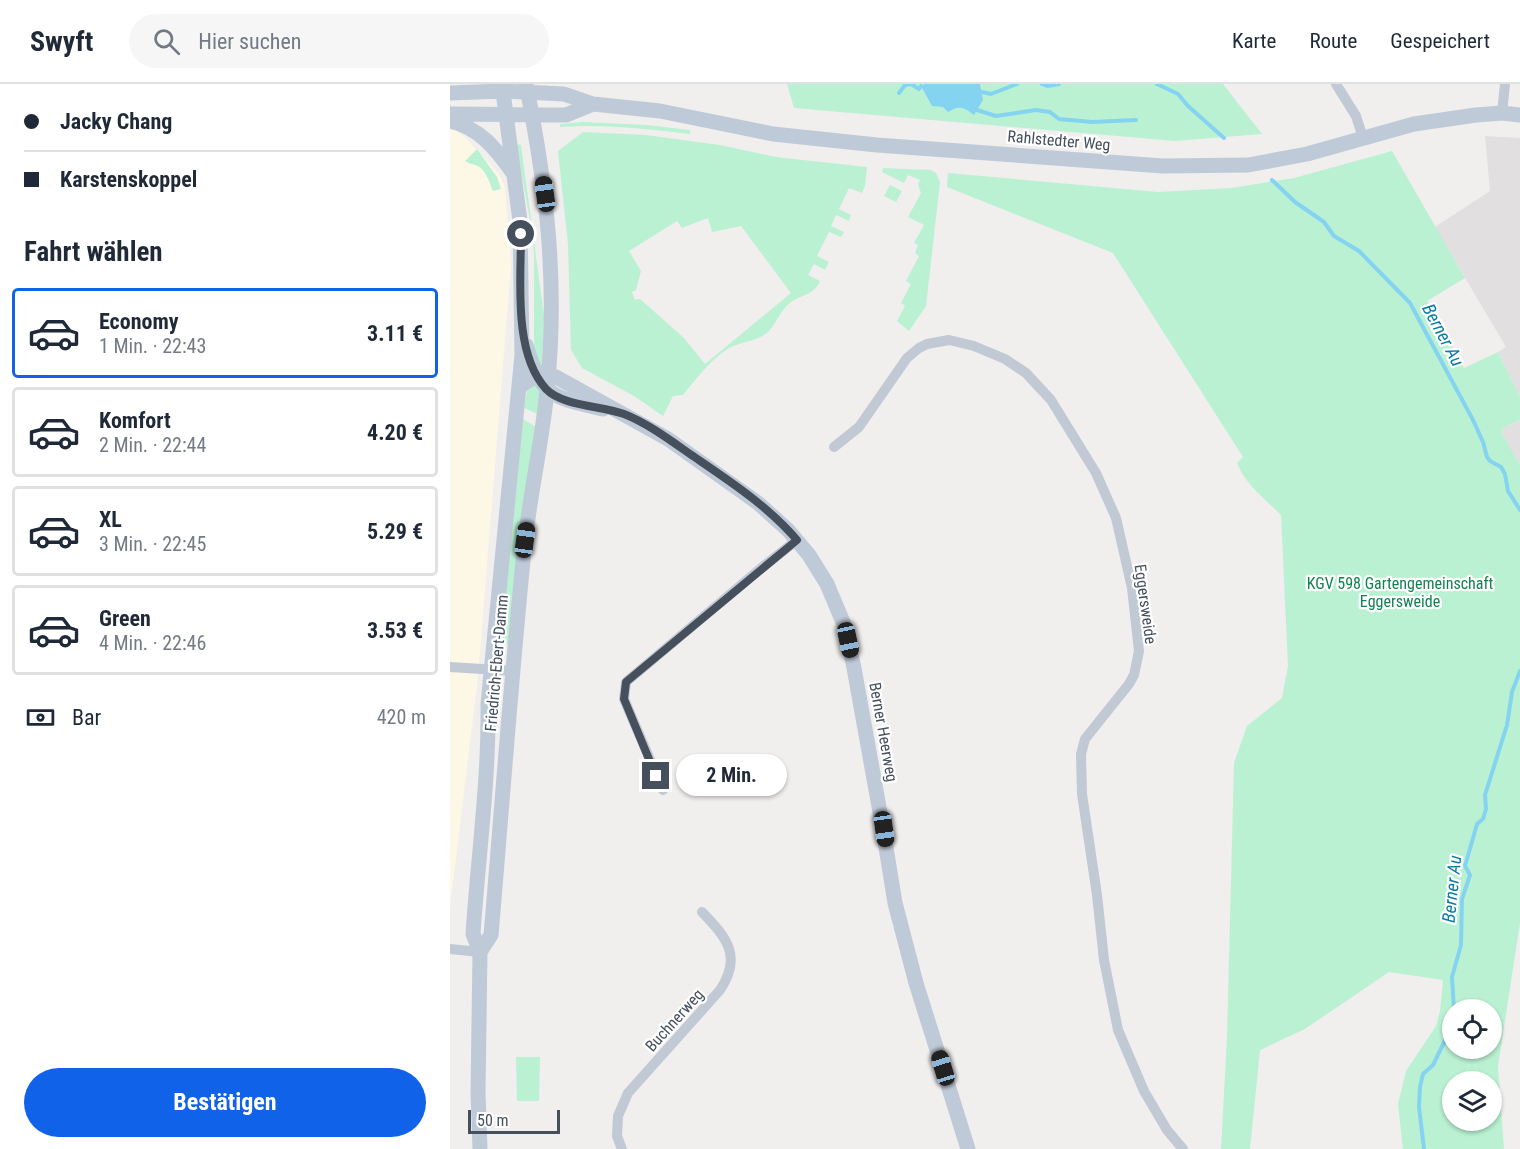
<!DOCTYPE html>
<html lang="de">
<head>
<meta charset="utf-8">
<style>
  :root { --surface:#fff; --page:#f6f6f7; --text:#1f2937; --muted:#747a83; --line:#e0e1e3; --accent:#1062e8 }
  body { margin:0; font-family:"Roboto Condensed",sans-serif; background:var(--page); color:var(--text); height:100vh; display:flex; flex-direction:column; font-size:22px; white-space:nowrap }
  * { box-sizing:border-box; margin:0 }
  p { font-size:20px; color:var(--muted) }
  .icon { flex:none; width:33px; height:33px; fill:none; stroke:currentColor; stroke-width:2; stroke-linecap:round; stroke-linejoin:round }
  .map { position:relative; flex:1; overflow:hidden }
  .sheet { display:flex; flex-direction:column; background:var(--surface); width:450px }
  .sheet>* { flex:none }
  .banner { display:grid; align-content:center; height:132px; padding:0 24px; background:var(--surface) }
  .fabs { position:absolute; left:992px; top:915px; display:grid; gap:12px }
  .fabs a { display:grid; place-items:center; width:60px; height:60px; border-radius:50%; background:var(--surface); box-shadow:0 2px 4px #0004; font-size:30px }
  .scale { position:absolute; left:18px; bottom:15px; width:92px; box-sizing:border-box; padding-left:6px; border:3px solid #45505c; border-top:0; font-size:16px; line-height:21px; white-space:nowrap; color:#45505c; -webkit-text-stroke:4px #fff; paint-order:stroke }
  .end { position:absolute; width:27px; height:27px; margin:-14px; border:8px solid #45505c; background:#fff; box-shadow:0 0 0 3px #fff }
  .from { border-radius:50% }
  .bubble { position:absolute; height:42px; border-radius:21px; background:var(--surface); box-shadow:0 2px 4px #0004; font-size:20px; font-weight:700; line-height:42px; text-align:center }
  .car { position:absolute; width:18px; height:36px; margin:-18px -9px; border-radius:8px; box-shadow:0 0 4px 2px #0007; background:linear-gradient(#222 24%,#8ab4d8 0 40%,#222 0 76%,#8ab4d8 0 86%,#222 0) }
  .banner b { display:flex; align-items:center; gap:21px; height:57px; font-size:22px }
  .banner b+b { border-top:2px solid var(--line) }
  .banner i { width:15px; height:15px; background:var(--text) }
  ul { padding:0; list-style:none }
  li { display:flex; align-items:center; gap:18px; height:90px; margin:0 12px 9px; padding:0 12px; border:3px solid var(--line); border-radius:6px }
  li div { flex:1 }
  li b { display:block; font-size:22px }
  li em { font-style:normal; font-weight:700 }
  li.current { border-color:var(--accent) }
  li>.icon { width:54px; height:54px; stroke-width:1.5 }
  h2 { padding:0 24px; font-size:27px; line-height:72px }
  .pay { display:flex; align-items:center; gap:15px; height:66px; padding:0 24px; font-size:22px }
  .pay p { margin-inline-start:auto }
  .primary-button { display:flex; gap:12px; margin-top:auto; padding:12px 24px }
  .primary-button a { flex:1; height:69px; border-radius:36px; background:var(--accent); color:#fff; font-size:24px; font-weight:700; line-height:69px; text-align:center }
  header { display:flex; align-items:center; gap:36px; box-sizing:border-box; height:84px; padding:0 30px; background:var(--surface); border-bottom:2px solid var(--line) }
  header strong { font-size:28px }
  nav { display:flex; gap:33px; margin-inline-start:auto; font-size:21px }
  .search { width:420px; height:54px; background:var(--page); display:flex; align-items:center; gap:15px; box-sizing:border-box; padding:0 21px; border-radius:33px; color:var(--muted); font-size:22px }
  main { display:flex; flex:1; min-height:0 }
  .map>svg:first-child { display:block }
  .commercial { fill:#fdf7e6 }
  .education { fill:#e2dfe0 }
  .green { fill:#baf1d2; fill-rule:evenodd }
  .water { fill:#84d3f0 }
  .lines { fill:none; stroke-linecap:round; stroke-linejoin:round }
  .stream { stroke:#84d3f0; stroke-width:4 }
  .street { stroke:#c0c9d4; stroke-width:10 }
  .secondary { stroke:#bfcad8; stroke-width:15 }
  .route { stroke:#45505c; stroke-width:8 }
  .labels { text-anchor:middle; stroke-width:4.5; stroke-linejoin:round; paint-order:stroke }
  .street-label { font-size:16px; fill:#45505c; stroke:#fff }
  .park-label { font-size:16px; fill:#128150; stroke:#fff }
  .water-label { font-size:18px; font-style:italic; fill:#067ca7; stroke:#fff }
</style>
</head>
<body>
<header>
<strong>Swyft</strong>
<div class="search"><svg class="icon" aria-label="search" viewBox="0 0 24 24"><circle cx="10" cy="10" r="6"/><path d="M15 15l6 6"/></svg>Hier suchen</div>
<nav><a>Karte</a><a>Route</a><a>Gespeichert</a></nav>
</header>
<main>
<section class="sheet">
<div class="banner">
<b><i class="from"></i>Jacky Chang</b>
<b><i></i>Karstenskoppel</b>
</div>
<h2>Fahrt wählen</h2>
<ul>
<li class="current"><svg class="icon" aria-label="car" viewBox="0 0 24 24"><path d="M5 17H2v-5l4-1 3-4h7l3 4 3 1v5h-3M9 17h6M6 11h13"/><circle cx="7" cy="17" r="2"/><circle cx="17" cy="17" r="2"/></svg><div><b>Economy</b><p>1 Min. · 22:43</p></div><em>3.11 €</em></li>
<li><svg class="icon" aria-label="car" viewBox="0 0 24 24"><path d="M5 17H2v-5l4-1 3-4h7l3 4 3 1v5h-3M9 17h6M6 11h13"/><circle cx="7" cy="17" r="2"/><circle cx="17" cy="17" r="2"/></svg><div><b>Komfort</b><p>2 Min. · 22:44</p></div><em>4.20 €</em></li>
<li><svg class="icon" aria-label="car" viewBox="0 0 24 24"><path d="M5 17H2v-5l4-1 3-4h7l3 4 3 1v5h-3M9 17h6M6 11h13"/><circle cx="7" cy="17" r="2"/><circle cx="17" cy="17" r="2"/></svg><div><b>XL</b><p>3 Min. · 22:45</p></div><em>5.29 €</em></li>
<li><svg class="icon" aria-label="car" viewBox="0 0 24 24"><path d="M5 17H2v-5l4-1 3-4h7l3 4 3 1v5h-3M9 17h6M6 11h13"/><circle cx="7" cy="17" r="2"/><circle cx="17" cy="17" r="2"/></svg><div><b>Green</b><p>4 Min. · 22:46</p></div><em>3.53 €</em></li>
</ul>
<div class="pay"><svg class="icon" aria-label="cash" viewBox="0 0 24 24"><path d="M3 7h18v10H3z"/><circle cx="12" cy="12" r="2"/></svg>Bar<p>420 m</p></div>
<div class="primary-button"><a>Bestätigen</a></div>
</section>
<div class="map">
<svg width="1070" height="1065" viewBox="0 0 1070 1065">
  <rect width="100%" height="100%" fill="#f1eeee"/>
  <!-- commercial -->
  <path class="commercial" d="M 0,45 L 7,47 L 15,53 L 49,90 L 55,103 L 61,181 L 28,593 L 0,823 Z"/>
  <!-- education -->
  <path class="education" d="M 1035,52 L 1070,54 L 1070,313 L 1048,268 L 1056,263 L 985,143 L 1040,107 Z
    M 1070,336 L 1070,380 L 1051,348 L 1055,343 Z"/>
  <!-- green -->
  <path class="green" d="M 337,0 L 773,0 L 812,50 L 725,57 L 344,24 Z
    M 133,38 L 196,41 L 240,46 L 240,50 C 197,45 154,40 110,43 L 110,40 Z
    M 133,48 L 196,51 L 270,61 L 326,73 L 417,83 L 415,102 L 412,109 L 399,104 L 389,125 L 401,131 L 399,137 L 386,131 L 381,142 L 394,148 L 391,153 L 379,148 L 367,172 L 379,178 L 375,186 L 364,180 L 358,191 L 370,197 C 364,211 353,210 341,218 C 330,226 327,239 318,248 C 306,258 292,257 279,264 C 261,275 246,295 233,311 L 223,312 L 213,332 L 184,312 L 132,284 L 121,266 L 118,160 L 108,67 ZM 258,134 L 262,148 L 291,142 L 341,209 L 255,280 L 234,254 L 190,215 L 185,216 L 182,208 L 186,206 L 191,187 L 179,167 L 227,137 L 232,144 Z
    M 66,60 L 71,61 L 94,232 L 92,284 L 84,266 L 84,169 L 80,136 Z
    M 27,65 L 47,93 L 51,105 L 43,107 C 39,98 36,84 25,81 C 22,80 18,79 15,77 Z
    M 942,67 L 1015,194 L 977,217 L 1014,284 L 1048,268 L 1070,313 L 1070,336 L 1055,343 L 1051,348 L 1070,380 L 1070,839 L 1048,982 L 1054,1065 L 953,1065 L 948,1020 L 956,987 L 986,942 L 990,927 L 993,896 L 939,888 L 855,945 L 810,966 L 800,1065 L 771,1065 L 777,953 L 784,679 L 797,642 L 832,614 L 838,582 L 831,431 C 815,415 795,400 787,379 L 793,373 L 663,169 L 497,103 L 498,89 L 708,108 L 781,104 L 844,94 ZM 1002,926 L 1041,926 L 1041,964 L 1002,964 ZM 1002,998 L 1041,998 L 1041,1036 L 1002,1036 Z
    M 433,84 L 480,86 L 486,89 L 490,98 L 476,222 L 459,247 L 447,237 L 455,222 L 451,219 L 461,200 L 456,197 L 469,172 L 465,169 L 468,161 L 464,159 L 474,141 L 458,133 L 471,109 L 468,100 L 470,96 L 458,91 L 454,99 L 432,88 Z
    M 440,101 L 452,107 L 446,118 L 434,112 Z
    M 86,300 L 91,304 L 88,330 L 74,324 L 77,307 Z
    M 73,335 L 86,343 L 59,560 L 51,559 Z
    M 66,973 L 90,973 L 89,1017 L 67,1017 Z"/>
  <!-- water -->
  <path class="water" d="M 475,0 L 530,0 L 533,16 L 524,31 C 514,23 509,21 498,28 L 493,23 L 482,22 L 471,2 Z"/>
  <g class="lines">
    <!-- stream -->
    <path class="stream" d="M 592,0 L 597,2 L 609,0
      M 707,0 L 728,10 L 738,22 L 774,54
      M 532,8 L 541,10 L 567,0
      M 449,9 L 455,1 L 461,0 L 469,5 L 471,2
      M 527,26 L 546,32 L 586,26 L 600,28 L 609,35 L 642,38 L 686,36
      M 822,96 L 845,118 L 874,138 L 884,152 L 909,167 L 960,219 L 1023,336 L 1033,358 L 1037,373 L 1040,377 L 1051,383 L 1055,390 L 1058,407 L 1070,426
      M 1004,926 L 1002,893 L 1011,861 L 1012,815 L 1020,791 L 1015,782 L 1027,740 L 1033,735 L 1036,725 L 1035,711 L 1057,641 L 1062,608 L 1070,587
      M 974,1065 L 969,1023 L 970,1003 L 973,990 L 983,981 L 1002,942"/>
    <!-- street -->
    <path class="street" d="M 886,0 L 906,32 L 913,54
      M 1052,29 L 1055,0
      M 384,363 L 409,343 L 457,274 L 469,264 L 477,260 L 499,256 L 524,262 L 555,275 L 576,289 L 601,316 L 646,389 L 666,434 L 682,504 L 689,567 L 684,591 L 679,600 L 635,655 L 631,670 L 632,710 L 647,811 L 654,876 L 668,946 L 694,1007 L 717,1046 L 733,1065
      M 0,583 L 64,587
      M 213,706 L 174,615 L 176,598 L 310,485 L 347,456
      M 0,865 L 30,868
      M 172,1065 L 167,1052 L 168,1032 L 178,1009 L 270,906 C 293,872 276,853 252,828"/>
    <!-- secondary -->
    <path class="secondary" d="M 0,9 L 53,7 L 114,10 L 143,20 L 210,27 L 323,50 L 427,61 L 713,82 L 798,81 L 857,70 L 964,40 L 1026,31 L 1052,29 L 1070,31
      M 0,30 L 116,31 L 143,20
      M 0,37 C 29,43 47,66 63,89
      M 76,261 C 92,314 102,313 153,325
      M 70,303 C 81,293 92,289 106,293 L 218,355 L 308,419 L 338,446 L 359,471 L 377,500 L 395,543 L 404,584 L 433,745 L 445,819 L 466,899 L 518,1065
      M 30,868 L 41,851 C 52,723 61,595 74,467 C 79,413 92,360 97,306 C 108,200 97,104 76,0
      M 30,1065 L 28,1008 L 30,868 L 23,850 C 28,773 39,697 38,620 L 72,271 L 70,137 L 52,0"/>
  </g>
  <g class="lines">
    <!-- route -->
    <path class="route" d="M 71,150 C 71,196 63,269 96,305 C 112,322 152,322 174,330 C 197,339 220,356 240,370 C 278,396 317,421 347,456 L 176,598 L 174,615 L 206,692"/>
  </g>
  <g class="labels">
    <!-- street labels -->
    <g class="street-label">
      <text transform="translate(609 56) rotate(5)" y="6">Rahlstedter Weg</text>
      <text transform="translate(696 520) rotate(82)" y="6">Eggersweide</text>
      <text transform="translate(46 579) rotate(-85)" y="6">Friedrich-Ebert-Damm</text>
      <text transform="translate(434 648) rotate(80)" y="6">Berner Heerweg</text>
      <text transform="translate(224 936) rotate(-48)" y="6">Buchnerweg</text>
    </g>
    <!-- park labels -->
    <g class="park-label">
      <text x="950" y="505">KGV 598 Gartengemeinschaft<tspan x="950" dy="18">Eggersweide</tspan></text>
    </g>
    <!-- water labels -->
    <g class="water-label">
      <text transform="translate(993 251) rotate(62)" y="6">Berner Au</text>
      <text transform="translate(1002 805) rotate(-84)" y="6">Berner Au</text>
    </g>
  </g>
</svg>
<div class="fabs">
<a><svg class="icon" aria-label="locate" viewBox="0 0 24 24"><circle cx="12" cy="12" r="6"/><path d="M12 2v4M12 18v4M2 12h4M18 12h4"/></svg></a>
<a><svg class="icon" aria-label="layers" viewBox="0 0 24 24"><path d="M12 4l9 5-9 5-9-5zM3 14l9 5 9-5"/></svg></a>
</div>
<div class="scale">50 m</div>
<i class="end from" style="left:71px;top:150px"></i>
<i class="end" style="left:206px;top:692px"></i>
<div class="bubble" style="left:226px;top:670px;width:111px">2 Min.</div>
<i class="car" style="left:95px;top:110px;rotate:352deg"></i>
<i class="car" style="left:75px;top:456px;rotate:8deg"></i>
<i class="car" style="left:398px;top:556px;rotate:168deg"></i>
<i class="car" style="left:434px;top:745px;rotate:172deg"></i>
<i class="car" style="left:493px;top:984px;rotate:343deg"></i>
</div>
</main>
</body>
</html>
